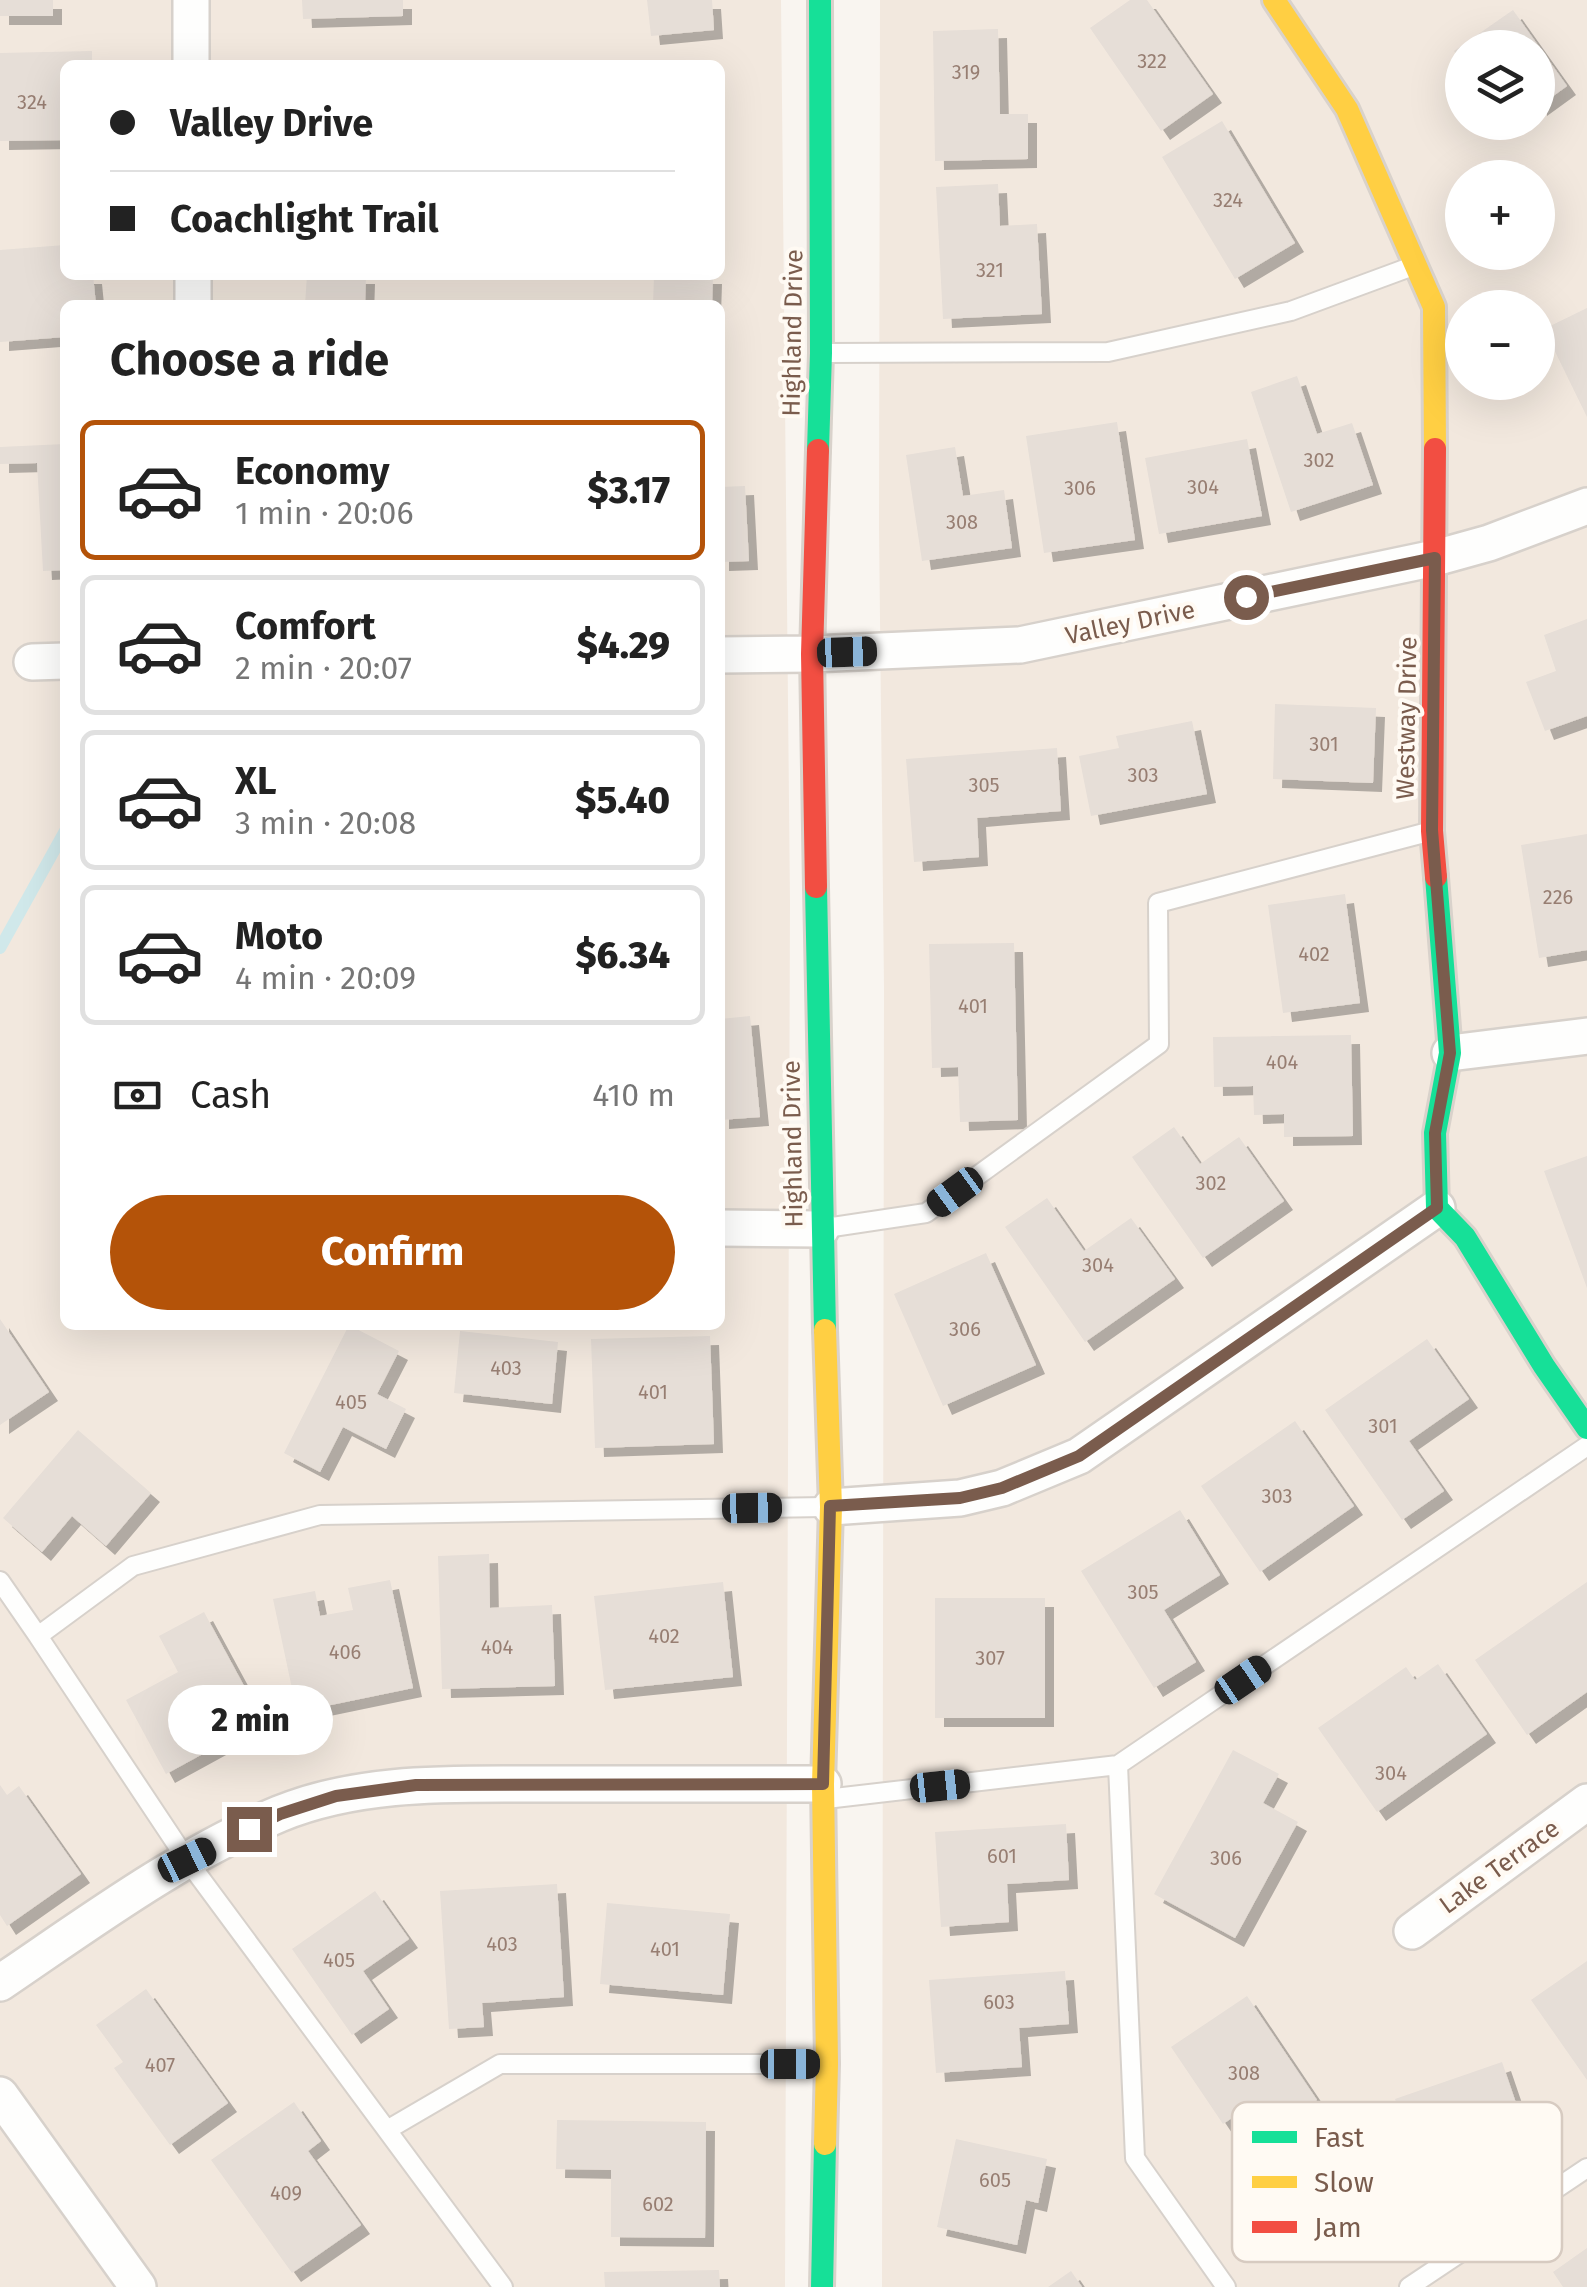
<!DOCTYPE html>
<html lang="en">
<head>
<meta charset="utf-8">
<style>
  :root { --surface:#fff; --page:#f2f2f2; --text:#222; --muted:#767676; --line:#e0e0e0; --accent:#b45309 }
  body { margin:0; font-family:"Fira Sans",sans-serif; background:var(--page); color:var(--text); height:100vh; display:flex; flex-direction:column; font-size:38px; white-space:nowrap }
  * { box-sizing:border-box; margin:0 }
  p { font-size:32px; color:var(--muted) }
  .icon { flex:none; width:55px; height:55px; fill:none; stroke:currentColor; stroke-width:2; stroke-linecap:round; stroke-linejoin:round }
  .map { position:relative; flex:1; overflow:hidden }
  .sheet { position:absolute; left:60px; top:300px; width:665px; height:1030px; display:flex; flex-direction:column; background:var(--surface); border-radius:15px; box-shadow:0 10px 40px #0002 }
  .sheet>* { flex:none }
  .hud { position:absolute; left:60px; top:60px; width:665px; height:220px; border-radius:15px; box-shadow:0 10px 40px #0002; display:grid; align-content:center; height:220px; padding:0 50px; background:var(--surface) }
  .fabs { position:absolute; left:1445px; top:30px; display:grid; gap:20px }
  .fabs a { display:grid; place-items:center; width:110px; height:110px; border-radius:50%; background:var(--surface); box-shadow:0 10px 40px #0002; font-size:50px }
  .end { position:absolute; width:45px; height:45px; margin:-22px; border:12px solid #7a5c4d; background:#fff; box-shadow:0 0 0 5px #fff }
  .from { border-radius:50% }
  .bubble { position:absolute; height:70px; border-radius:35px; background:var(--surface); box-shadow:0 10px 40px #0002; font-size:32px; font-weight:800; line-height:70px; text-align:center }
  .car { position:absolute; width:30px; height:60px; margin:-30px -15px; border-radius:12px; box-shadow:0 0 8px 2px #0007; background:linear-gradient(#222 24%,#8ab4d8 0 40%,#222 0 76%,#8ab4d8 0 86%,#222 0) }
  .hud b { display:flex; align-items:center; gap:35px; height:95px; font-size:38px }
  .hud b+b { border-top:2px solid var(--line) }
  .hud i { width:25px; height:25px; background:var(--text) }
  ul { padding:0; list-style:none }
  li { display:flex; align-items:center; gap:30px; height:140px; margin:0 20px 15px; padding:0 30px; border:5px solid var(--line); border-radius:15px }
  li div { flex:1 }
  li b { display:block; font-size:38px }
  li em { font-style:normal; font-weight:800 }
  li.on { border-color:var(--accent) }
  li>.icon { width:90px; height:90px; stroke-width:1.5 }
  h2 { padding:0 50px; font-size:45px; line-height:120px }
  .pay { display:flex; align-items:center; gap:25px; height:110px; padding:0 50px; font-size:38px }
  .pay p { margin-inline-start:auto }
  .button { display:flex; gap:20px; margin-top:auto; padding:20px 50px }
  .button a { flex:1; height:115px; border-radius:60px; background:var(--accent); color:#fff; font-size:40px; font-weight:800; line-height:115px; text-align:center }
  .map>svg:first-child { display:block }
  .residential { fill:#f2e8de; fill-rule:evenodd }
  .lines { fill:none; stroke-linecap:round; stroke-linejoin:round }
  .stream { stroke:#d0e8ea; stroke-width:12 }
  .building { fill:#e6ded7; filter:url(#shadow) }
  .lane-casing { stroke:#d7d1cb; stroke-width:22 }
  .street-casing { stroke:#d7d1cb; stroke-width:40 }
  .fast-casing { stroke:#d9d2cb; stroke-width:28 }
  .slow-casing { stroke:#d9d2cb; stroke-width:28 }
  .jam-casing { stroke:#d9d2cb; stroke-width:28 }
  .lane { stroke:#fefefd; stroke-width:18 }
  .street { stroke:#fefefd; stroke-width:35 }
  .fast { stroke:#16e098; stroke-width:22 }
  .slow { stroke:#ffcf43; stroke-width:22 }
  .jam { stroke:#f24e42; stroke-width:22 }
  .route { stroke:#7a5c4d; stroke-width:12 }
  .labels { text-anchor:middle; stroke-width:8; stroke-linejoin:round; paint-order:stroke }
  .number-label { font-size:20px; fill:#977e72 }
  .street-label { font-size:25px; fill:#7a5c4d; stroke:#fffaf3 }
  .key { fill:#fffaf3; stroke:#d7cbc1; stroke-width:2.5 }
  .key-label { font-size:28px; fill:#7a5c4d }
</style>
</head>
<body>
<div class="map">
<svg width="1587" height="2287" viewBox="0 0 1587 2287">
  <defs>
    <filter id="shadow"><feDropShadow dx="9" dy="9" stdDeviation="0" flood-color="#0004"/></filter>
  </defs>
  <rect width="100%" height="100%" fill="#f9f5f0"/>
  <!-- residential -->
  <path class="residential" d="M 0,0 L 781,0 L 790,902 L 785,2287 L 0,2287 ZM 65,65 L 720,65 L 720,275 L 65,275 ZM 65,305 L 720,305 L 720,1325 L 65,1325 Z
    M 880,0 L 1587,0 L 1587,2287 L 882,2287 L 884,988 L 879,527 ZM 1462,48 L 1538,48 L 1538,122 L 1462,122 ZM 1462,178 L 1538,178 L 1538,252 L 1462,252 ZM 1462,308 L 1538,308 L 1538,382 L 1462,382 Z"/>
  <g class="lines">
    <!-- stream -->
    <path class="stream" d="M 0,948 L 65,831"/>
  </g>
  <!-- building -->
  <path class="building" d="M 0,0 L 53,0 L 53,16 L 0,16 Z
    M 302,0 L 403,0 L 403,16 L 303,19 Z
    M 647,0 L 712,0 L 714,30 L 651,36 Z
    M 1130,0 L 1147,0 L 1213,94 L 1161,131 L 1090,28 Z
    M 1513,10 L 1567,86 L 1538,107 L 1538,48 L 1462,48 L 1462,63 L 1454,51 Z
    M 998,29 L 1000,114 L 1028,114 L 1028,159 L 935,161 L 933,31 Z
    M 92,51 L 92,65 L 65,65 L 65,140 L 0,141 L 0,53 Z
    M 1222,121 L 1295,243 L 1235,279 L 1162,157 Z
    M 998,184 L 1000,226 L 1037,224 L 1042,314 L 943,319 L 936,187 Z
    M 65,245 L 65,275 L 93,275 L 96,305 L 65,305 L 65,337 L 0,342 L 0,250 Z
    M 307,275 L 366,275 L 365,305 L 305,305 Z
    M 654,275 L 713,275 L 712,305 L 653,305 Z
    M 1587,308 L 1587,417 L 1544,329 Z
    M 1297,376 L 1317,434 L 1352,423 L 1373,485 L 1291,512 L 1251,392 Z
    M 1117,422 L 1135,540 L 1044,553 L 1026,436 Z
    M 1247,439 L 1262,516 L 1159,534 L 1145,458 Z
    M 65,444 L 65,570 L 43,571 L 37,463 L 0,464 L 0,447 Z
    M 955,447 L 963,496 L 1004,490 L 1012,548 L 922,561 L 906,455 Z
    M 745,486 L 749,561 L 720,562 L 720,487 Z
    M 1587,619 L 1587,716 L 1545,731 L 1526,682 L 1556,671 L 1544,635 Z
    M 1275,704 L 1376,708 L 1373,783 L 1273,779 Z
    M 1192,721 L 1207,794 L 1091,816 L 1079,756 L 1119,748 L 1116,736 Z
    M 1057,748 L 1061,811 L 977,818 L 979,857 L 914,862 L 906,759 Z
    M 1587,834 L 1587,950 L 1539,958 L 1521,845 Z
    M 1345,894 L 1360,1003 L 1283,1013 L 1268,905 Z
    M 1014,943 L 1018,1120 L 960,1122 L 958,1067 L 932,1068 L 929,944 Z
    M 750,1016 L 760,1117 L 720,1120 L 720,1019 Z
    M 1351,1035 L 1353,1136 L 1284,1137 L 1284,1114 L 1254,1115 L 1253,1086 L 1214,1087 L 1213,1037 Z
    M 1174,1127 L 1200,1164 L 1239,1137 L 1284,1201 L 1203,1258 L 1132,1157 Z
    M 1587,1156 L 1587,1288 L 1544,1171 Z
    M 1047,1198 L 1084,1251 L 1131,1218 L 1175,1279 L 1085,1342 L 1005,1227 Z
    M 986,1253 L 1036,1365 L 943,1406 L 894,1294 Z
    M 0,1319 L 49,1392 L 0,1425 Z
    M 349,1325 L 399,1351 L 377,1394 L 406,1409 L 386,1449 L 343,1427 L 320,1472 L 284,1453 Z
    M 460,1331 L 558,1342 L 552,1404 L 454,1393 Z
    M 710,1336 L 714,1444 L 595,1448 L 591,1339 Z
    M 1427,1339 L 1469,1399 L 1409,1441 L 1444,1491 L 1402,1520 L 1325,1410 Z
    M 1295,1421 L 1354,1506 L 1260,1572 L 1201,1486 Z
    M 78,1430 L 151,1493 L 106,1546 L 72,1516 L 42,1552 L 3,1518 Z
    M 1180,1510 L 1220,1575 L 1164,1610 L 1196,1662 L 1154,1688 L 1081,1571 Z
    M 489,1554 L 490,1608 L 552,1605 L 555,1686 L 442,1689 L 438,1556 Z
    M 390,1580 L 413,1688 L 297,1712 L 273,1599 L 315,1591 L 320,1616 L 353,1610 L 348,1588 Z
    M 723,1582 L 733,1677 L 605,1690 L 594,1596 Z
    M 1587,1582 L 1587,1692 L 1527,1735 L 1475,1660 Z
    M 935,1598 L 1045,1598 L 1045,1718 L 935,1718 Z
    M 204,1612 L 263,1721 L 166,1774 L 126,1700 L 178,1672 L 159,1636 Z
    M 1438,1664 L 1487,1734 L 1377,1812 L 1318,1728 L 1406,1667 L 1415,1680 Z
    M 1233,1750 L 1279,1774 L 1263,1803 L 1298,1822 L 1235,1938 L 1154,1894 Z
    M 0,1785 L 7,1795 L 19,1786 L 81,1874 L 7,1926 L 0,1915 Z
    M 1066,1824 L 1069,1880 L 1007,1884 L 1009,1922 L 941,1927 L 935,1832 Z
    M 557,1884 L 564,1997 L 482,2003 L 484,2027 L 449,2029 L 440,1891 Z
    M 375,1891 L 409,1939 L 363,1971 L 389,2009 L 352,2035 L 292,1949 Z
    M 607,1903 L 730,1914 L 723,1995 L 600,1984 Z
    M 1587,1961 L 1587,2080 L 1531,2000 Z
    M 1065,1971 L 1069,2024 L 1019,2028 L 1022,2067 L 936,2073 L 929,1980 Z
    M 146,1989 L 228,2103 L 170,2145 L 114,2068 L 123,2062 L 96,2025 Z
    M 1247,1996 L 1317,2100 L 1263,2136 L 1245,2109 L 1223,2124 L 1171,2047 Z
    M 1502,2062 L 1532,2150 L 1466,2173 L 1476,2203 L 1436,2217 L 1395,2099 Z
    M 294,2102 L 321,2141 L 308,2151 L 361,2225 L 292,2273 L 211,2160 Z
    M 557,2120 L 706,2122 L 705,2238 L 611,2237 L 611,2170 L 556,2169 Z
    M 956,2139 L 1047,2159 L 1038,2203 L 1026,2200 L 1017,2245 L 937,2227 Z
    M 1587,2248 L 1587,2287 L 1563,2287 L 1553,2272 Z
    M 719,2270 L 720,2287 L 605,2287 L 604,2272 Z
    M 1071,2271 L 1082,2287 L 1048,2287 Z"/>
  <g class="lines">
    <defs>
      <path id="lane" d="M 826,353 L 1108,352 L 1291,311 L 1413,266
        M 826,1228 L 926,1213 L 1159,1044 L 1158,903 L 1428,832
        M 0,1581 L 38,1636 L 133,1566 L 320,1515 L 825,1507
        M 38,1636 L 187,1860 L 503,2287
        M 1118,1765 L 1587,1446
        M 826,1799 L 1118,1765 L 1135,2158 L 1226,2287
        M 387,2130 L 500,2064 L 823,2064
        M 1409,2287 L 1587,2168"/>
      <path id="street" d="M 191,0 L 191,65
        M 193,275 L 193,305
        M 720,655 L 812,654 L 1020,645 L 1435,558 L 1489,543 L 1587,506
        M 32,662 L 65,661
        M 1450,1053 L 1587,1036
        M 720,1228 L 821,1229
        M 831,1507 L 960,1498 L 1002,1488 L 1079,1456 L 1437,1208
        M 1412,1931 L 1587,1802
        M 0,1983 C 90,1922 179,1856 279,1814 C 367,1778 464,1785 557,1784 C 646,1784 734,1784 823,1784
        M 0,2095 L 138,2287"/>
      <path id="fast" d="M 818,450 L 821,353 L 820,0
        M 1436,877 L 1450,1053 L 1435,1133 L 1437,1208 L 1465,1237 L 1544,1366 L 1587,1428
        M 816,887 L 825,1330
        M 822,2287 L 825,2144"/>
      <path id="slow" d="M 1274,0 L 1347,109 L 1434,307 L 1435,449
        M 825,1330 L 831,1507 L 823,1784 L 827,2064 L 825,2144"/>
      <path id="jam" d="M 1435,449 L 1432,831 L 1436,877
        M 816,887 L 812,654 L 818,450"/>
    </defs>
    <!-- lane casing -->
    <use href="#lane" class="lane-casing"/>
    <!-- street casing -->
    <use href="#street" class="street-casing"/>
    <!-- fast casing -->
    <use href="#fast" class="fast-casing"/>
    <!-- slow casing -->
    <use href="#slow" class="slow-casing"/>
    <!-- jam casing -->
    <use href="#jam" class="jam-casing"/>
    <!-- lane -->
    <use href="#lane" class="lane"/>
    <!-- street -->
    <use href="#street" class="street"/>
    <!-- fast -->
    <use href="#fast" class="fast"/>
    <!-- slow -->
    <use href="#slow" class="slow"/>
    <!-- jam -->
    <use href="#jam" class="jam"/>
  </g>
  <g class="lines">
    <!-- route -->
    <path class="route" d="M 249,1829 L 280,1814 L 336,1796 L 416,1785 L 823,1784 L 830,1506 L 960,1498 L 1002,1488 L 1079,1456 L 1437,1208 L 1435,1133 L 1450,1053 L 1432,830 L 1435,558 L 1246,597"/>
  </g>
  <g class="labels">
    <!-- number labels -->
    <g class="number-label">
      <text x="1152" y="68">322</text>
      <text x="966" y="79">319</text>
      <text x="32" y="109">324</text>
      <text x="1228" y="207">324</text>
      <text x="990" y="277">321</text>
      <text x="1319" y="467">302</text>
      <text x="1203" y="494">304</text>
      <text x="1080" y="495">306</text>
      <text x="962" y="529">308</text>
      <text x="1324" y="751">301</text>
      <text x="1143" y="782">303</text>
      <text x="984" y="792">305</text>
      <text x="1558" y="904">226</text>
      <text x="1314" y="961">402</text>
      <text x="973" y="1013">401</text>
      <text x="1282" y="1069">404</text>
      <text x="1211" y="1190">302</text>
      <text x="1098" y="1272">304</text>
      <text x="965" y="1336">306</text>
      <text x="506" y="1375">403</text>
      <text x="653" y="1399">401</text>
      <text x="351" y="1409">405</text>
      <text x="1383" y="1433">301</text>
      <text x="1277" y="1503">303</text>
      <text x="1143" y="1599">305</text>
      <text x="664" y="1643">402</text>
      <text x="497" y="1654">404</text>
      <text x="345" y="1659">406</text>
      <text x="990" y="1665">307</text>
      <text x="1391" y="1780">304</text>
      <text x="1002" y="1863">601</text>
      <text x="1226" y="1865">306</text>
      <text x="502" y="1951">403</text>
      <text x="665" y="1956">401</text>
      <text x="339" y="1967">405</text>
      <text x="999" y="2009">603</text>
      <text x="160" y="2072">407</text>
      <text x="1244" y="2080">308</text>
      <text x="995" y="2187">605</text>
      <text x="286" y="2200">409</text>
      <text x="658" y="2211">602</text>
    </g>
    <!-- street labels -->
    <g class="street-label">
      <text transform="translate(792 333) rotate(-89)" y="9">Highland Drive</text>
      <text transform="translate(1130 622) rotate(-12)" y="9">Valley Drive</text>
      <text transform="translate(1406 718) rotate(-89)" y="9">Westway Drive</text>
      <text transform="translate(792 1144) rotate(-91)" y="9">Highland Drive</text>
      <text transform="translate(1499 1866) rotate(-36)" y="9">Lake Terrace</text>
    </g>
  </g>
  <!-- legend -->
  <rect x="1232" y="2102" width="330" height="160" rx="15" class="key"/>
  <rect x="1252" y="2131" width="45" height="12" fill="#16e098"/>
  <rect x="1252" y="2176" width="45" height="12" fill="#ffcf43"/>
  <rect x="1252" y="2221" width="45" height="12" fill="#f24e42"/>
  <g class="key-label">
    <text x="1314" y="2147">Fast</text>
    <text x="1314" y="2192">Slow</text>
    <text x="1314" y="2237">Jam</text>
  </g>
</svg>
<div class="fabs">
<a><svg class="icon" aria-label="layers" viewBox="0 0 24 24"><path d="M12 4l9 5-9 5-9-5zM3 14l9 5 9-5"/></svg></a>
<a>+</a>
<a>−</a>
</div>
<i class="end from" style="left:1246px;top:597px"></i>
<i class="end" style="left:249px;top:1829px"></i>
<div class="bubble" style="left:168px;top:1685px;width:165px">2 min</div>
<i class="car" style="left:847px;top:652px;rotate:88deg"></i>
<i class="car" style="left:955px;top:1192px;rotate:234deg"></i>
<i class="car" style="left:752px;top:1508px;rotate:89deg"></i>
<i class="car" style="left:1243px;top:1680px;rotate:56deg"></i>
<i class="car" style="left:940px;top:1786px;rotate:84deg"></i>
<i class="car" style="left:187px;top:1860px;rotate:64deg"></i>
<i class="car" style="left:790px;top:2064px;rotate:90deg"></i>
<div class="hud">
<b><i class="from"></i>Valley Drive</b>
<b><i></i>Coachlight Trail</b>
</div>
<section class="sheet">
<h2>Choose a ride</h2>
<ul>
<li class="on"><svg class="icon" aria-label="car" viewBox="0 0 24 24"><path d="M5 17H2v-5l4-1 3-4h7l3 4 3 1v5h-3M9 17h6M6 11h13"/><circle cx="7" cy="17" r="2"/><circle cx="17" cy="17" r="2"/></svg><div><b>Economy</b><p>1 min · 20:06</p></div><em>$3.17</em></li>
<li><svg class="icon" aria-label="car" viewBox="0 0 24 24"><path d="M5 17H2v-5l4-1 3-4h7l3 4 3 1v5h-3M9 17h6M6 11h13"/><circle cx="7" cy="17" r="2"/><circle cx="17" cy="17" r="2"/></svg><div><b>Comfort</b><p>2 min · 20:07</p></div><em>$4.29</em></li>
<li><svg class="icon" aria-label="car" viewBox="0 0 24 24"><path d="M5 17H2v-5l4-1 3-4h7l3 4 3 1v5h-3M9 17h6M6 11h13"/><circle cx="7" cy="17" r="2"/><circle cx="17" cy="17" r="2"/></svg><div><b>XL</b><p>3 min · 20:08</p></div><em>$5.40</em></li>
<li><svg class="icon" aria-label="car" viewBox="0 0 24 24"><path d="M5 17H2v-5l4-1 3-4h7l3 4 3 1v5h-3M9 17h6M6 11h13"/><circle cx="7" cy="17" r="2"/><circle cx="17" cy="17" r="2"/></svg><div><b>Moto</b><p>4 min · 20:09</p></div><em>$6.34</em></li>
</ul>
<div class="pay"><svg class="icon" aria-label="cash" viewBox="0 0 24 24"><path d="M3 7h18v10H3z"/><circle cx="12" cy="12" r="2"/></svg>Cash<p>410 m</p></div>
<div class="button"><a>Confirm</a></div>
</section>
</div>
</body>
</html>
